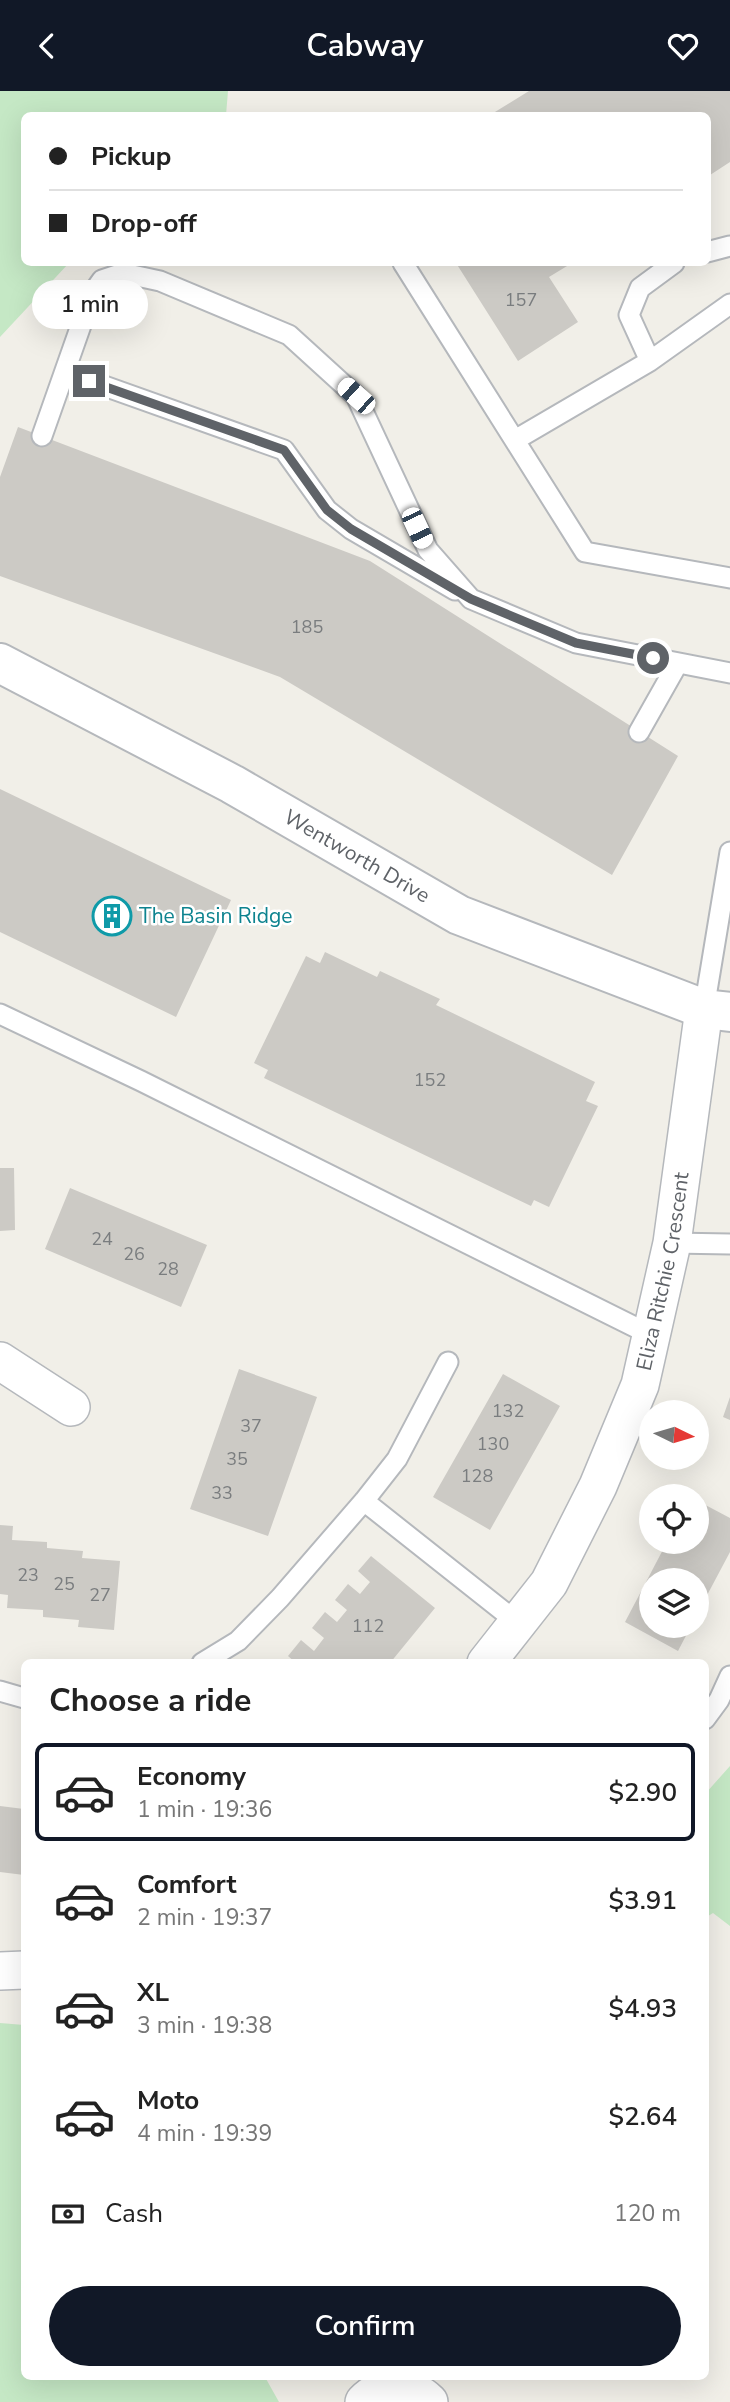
<!DOCTYPE html>
<html lang="en">
<head>
<meta charset="utf-8">
<style>
  :root { --surface:#fff; --page:#f6f6f6; --text:#222; --muted:#767676; --line:#e0e0e0; --accent:#111827 }
  body { margin:0; font-family:"Nunito Sans",sans-serif; background:var(--page); color:var(--text); height:100vh; display:flex; flex-direction:column; font-size:26px; white-space:nowrap }
  * { box-sizing:border-box; margin:0 }
  p { font-size:23px; color:var(--muted) }
  .icon { flex:none; width:38px; height:38px; fill:none; stroke:currentColor; stroke-width:2; stroke-linecap:round; stroke-linejoin:round }
  .map { position:relative; flex:1; overflow:hidden }
  .sheet { position:absolute; left:21px; top:1568px; width:688px; height:721px; display:flex; flex-direction:column; background:var(--surface); border-radius:10px; box-shadow:0 7px 28px #0002 }
  .sheet>* { flex:none }
  .guide { position:absolute; left:21px; top:21px; width:690px; height:154px; border-radius:10px; box-shadow:0 7px 28px #0002; display:grid; align-content:center; height:154px; padding:0 28px; background:var(--surface) }
  .needle { width:46px; rotate:95deg }
  .tools { position:absolute; left:639px; top:1309px; display:grid; gap:14px }
  .tools a { display:grid; place-items:center; width:70px; height:70px; border-radius:50%; background:var(--surface); box-shadow:0 7px 28px #0002; font-size:35px }
  .end { position:absolute; width:32px; height:32px; margin:-16px; border:9px solid #5f6368; background:#fff; box-shadow:0 0 0 4px #fff }
  .from { border-radius:50% }
  .bubble { position:absolute; height:49px; border-radius:24px; background:var(--surface); box-shadow:0 7px 28px #0002; font-size:23px; font-weight:600; line-height:49px; text-align:center }
  .car { position:absolute; width:21px; height:42px; margin:-21px -10px; border-radius:9px; box-shadow:0 0 5px 2px #0007; background:linear-gradient(#fff 24%,#345 0 40%,#fff 0 76%,#345 0 86%,#fff 0) }
  .guide b { display:flex; align-items:center; gap:24px; height:66px; font-size:26px }
  .guide b+b { border-top:2px solid var(--line) }
  .guide i { width:18px; height:18px; background:var(--text) }
  ul { padding:0; list-style:none }
  li { display:flex; align-items:center; gap:21px; height:98px; margin:0 14px 10px; padding:0 14px; border:4px solid transparent; border-radius:10px }
  li div { flex:1 }
  li b { display:block; font-size:26px }
  li em { font-style:normal; font-weight:600 }
  li.on { border-color:var(--accent) }
  li>.icon { width:63px; height:63px; stroke-width:1.5 }
  h2 { padding:0 28px; font-size:32px; line-height:84px }
  .pay { display:flex; align-items:center; gap:18px; height:77px; padding:0 28px; font-size:26px }
  .pay p { margin-inline-start:auto }
  .action { display:flex; gap:14px; margin-top:auto; padding:14px 28px }
  .action a { flex:1; height:80px; border-radius:42px; background:var(--accent); color:#fff; font-size:28px; font-weight:600; line-height:80px; text-align:center }
  header { display:flex; justify-content:space-between; align-items:center; height:91px; padding:0 28px; background:var(--accent); color:#fff; font-size:32px; font-weight:600 }
  .map>svg:first-child { display:block }
  .green { fill:#c5e8c5 }
  .building { fill:#cccac5 }
  .lines { fill:none; stroke-linecap:round; stroke-linejoin:round }
  .service-casing { stroke:#b5b8bc; stroke-width:23 }
  .minor-casing { stroke:#b5b8bc; stroke-width:40 }
  .tertiary-casing { stroke:#b5b8bc; stroke-width:42 }
  .service { stroke:#fff; stroke-width:19 }
  .minor { stroke:#fff; stroke-width:37 }
  .tertiary { stroke:#fff; stroke-width:38 }
  .route { stroke:#5f6368; stroke-width:9 }
  .labels { text-anchor:middle; stroke-width:5; stroke-linejoin:round; paint-order:stroke }
  .number-label { font-size:18px; fill:#7a7d7f }
  .street-label { font-size:21px; fill:#5f6368; stroke:#fff }
  .culture-label { font-size:21px; fill:#0d838f; stroke:#fff; text-anchor:start }
</style>
</head>
<body>
<header><svg class="icon" aria-label="back" viewBox="0 0 24 24"><path d="M15 5l-7 7 7 7"/></svg>Cabway<svg class="icon" aria-label="heart" viewBox="0 0 24 24"><path d="M12 20l-8-8c-3-5 5-10 8-4 3-6 11-1 8 4z"/></svg></header>
<div class="map">
<svg width="730" height="2311" viewBox="0 0 730 2311">
  <rect width="100%" height="100%" fill="#f1efe8"/>
  <!-- green -->
  <path class="green" d="M 0,0 L 228,0 L 226,24 L 24,24 L 24,172 L 69,172 L 0,246 Z
    M 730,1675 L 730,1835 L 713,1822 L 705,1827 L 705,1703 Z
    M 0,1932 L 24,1934 L 24,2286 L 265,2286 L 279,2311 L 0,2311 Z"/>
  <!-- building -->
  <path class="building" d="M 529,0 L 730,0 L 730,71 L 707,86 L 707,24 L 490,24 Z
    M 456,172 L 572,172 L 549,186 L 578,231 L 518,270 Z
    M 18,336 L 370,470 L 678,665 L 612,784 L 280,586 L 0,485 L 0,386 Z
    M 0,698 L 231,809 L 176,926 L 0,841 Z
    M 325,861 L 377,886 L 380,880 L 440,908 L 436,914 L 595,991 L 586,1010 L 598,1015 L 549,1116 L 534,1109 L 531,1115 L 264,987 L 268,979 L 254,972 L 306,865 L 320,872 Z
    M 0,1077 L 14,1077 L 15,1139 L 0,1140 Z
    M 70,1097 L 207,1154 L 181,1216 L 45,1158 Z
    M 239,1278 L 317,1306 L 268,1445 L 190,1418 Z
    M 503,1283 L 560,1315 L 490,1439 L 433,1406 Z
    M 730,1306 L 730,1329 L 723,1326 Z
    M 696,1409 L 730,1427 L 730,1461 L 696,1525 L 696,1489 L 651,1489 L 651,1535 L 691,1535 L 678,1560 L 625,1531 L 667,1451 L 696,1451 Z
    M 0,1434 L 13,1435 L 12,1449 L 47,1451 L 47,1457 L 83,1460 L 82,1467 L 120,1470 L 114,1539 L 78,1536 L 79,1529 L 43,1526 L 43,1519 L 7,1517 L 8,1504 L 0,1503 Z
    M 371,1465 L 435,1517 L 390,1572 L 296,1572 L 288,1565 L 301,1549 L 314,1560 L 324,1547 L 312,1537 L 325,1521 L 337,1531 L 347,1519 L 335,1509 L 348,1493 L 360,1503 L 370,1491 L 358,1480 Z
    M 0,1715 L 24,1718 L 24,1784 L 0,1781 Z"/>
  <g class="lines">
    <defs>
      <path id="service" d="M 707,161 L 730,155
        M 403,172 L 585,461 L 730,487
        M 650,270 L 629,224 L 640,197 L 674,172
        M 65,281 L 284,359 L 327,419 L 351,438 L 455,499
        M 42,345 L 92,203 L 102,189 L 123,182 L 160,190 L 289,244 L 356,305 L 428,459 L 471,508 L 576,552 L 730,582
        M 515,349 L 650,270 L 730,213
        M 639,641 L 678,572
        M 704,918 L 730,761
        M 0,923 L 141,990 L 651,1244
        M 672,1152 L 730,1153
        M 364,1410 L 518,1532
        M 202,1572 L 238,1550 L 280,1507 L 364,1410 L 397,1368 L 448,1271
        M 0,1600 L 24,1607
        M 705,1628 L 719,1609 L 730,1585"/>
      <g id="minor">
        <path d="M 0,1270 L 71,1316"/>
        <path id="s1" d="M 486,1572 L 549,1492 L 598,1395 L 640,1294 L 672,1152 L 704,918"/>
        <path d="M 0,1880 L 24,1879"/>
        <path d="M 364,2311 C 381,2293 411,2293 429,2311"/>
      </g>
      <g id="tertiary">
        <path id="s2" d="M 0,572 L 232,693 L 459,824 L 704,918 L 730,921"/>
      </g>
    </defs>
    <!-- service casing -->
    <use href="#service" class="service-casing"/>
    <!-- minor casing -->
    <use href="#minor" class="minor-casing"/>
    <!-- tertiary casing -->
    <use href="#tertiary" class="tertiary-casing"/>
    <!-- service -->
    <use href="#service" class="service"/>
    <!-- minor -->
    <use href="#minor" class="minor"/>
    <!-- tertiary -->
    <use href="#tertiary" class="tertiary"/>
  </g>
  <g class="lines">
    <!-- route -->
    <path class="route" d="M 89,290 L 284,359 L 327,419 L 351,438 L 471,508 L 576,552 L 653,567"/>
  </g>
  <!-- icons -->
  <defs>
    <symbol id="building-ring" viewBox="-11 -11 22 22"><circle r="9.5" fill="#fff" stroke="#0f9aa8" stroke-width="1.5"/><path d="M-4-6H4V6H1V3H-1V6H-4ZM-2.5-4.3h1.7v1.8h-1.7ZM.8-4.3h1.7v1.8H.8ZM-2.5-1h1.7V.8h-1.7ZM.8-1h1.7V.8H.8Z" fill="#0f9aa8"/></symbol>
  </defs>
  <g fill-rule="evenodd">
    <use href="#building-ring" x="90" y="803" width="44" height="44"/>
  </g>
  <g class="labels">
    <!-- number labels -->
    <g class="number-label">
      <text x="521" y="215">157</text>
      <text x="307" y="542">185</text>
      <text x="430" y="995">152</text>
      <text x="102" y="1154">24</text>
      <text x="134" y="1169">26</text>
      <text x="168" y="1184">28</text>
      <text x="508" y="1326">132</text>
      <text x="251" y="1341">37</text>
      <text x="493" y="1359">130</text>
      <text x="237" y="1374">35</text>
      <text x="477" y="1391">128</text>
      <text x="222" y="1408">33</text>
      <text x="28" y="1490">23</text>
      <text x="64" y="1499">25</text>
      <text x="100" y="1510">27</text>
      <text x="368" y="1541">112</text>
    </g>
    <!-- street labels -->
    <g class="street-label">
      <text dy="7" stroke="none"><textPath href="#s2" startOffset="406">Wentworth Drive</textPath></text>
      <text dy="7" stroke="none"><textPath href="#s1" startOffset="436">Eliza Ritchie Crescent</textPath></text>
    </g>
    <!-- culture labels -->
    <g class="culture-label">
      <text x="139" y="832">The Basin Ridge</text>
    </g>
  </g>
</svg>
<div class="tools">
<a><svg class="needle" viewBox="-14 -14 28 28"><path d="M0-13l5 13h-10z" fill="#e53935"/><path d="M0 13l5-13h-10z" fill="#767676"/></svg></a>
<a><svg class="icon" aria-label="locate" viewBox="0 0 24 24"><circle cx="12" cy="12" r="6"/><path d="M12 2v4M12 18v4M2 12h4M18 12h4"/></svg></a>
<a><svg class="icon" aria-label="layers" viewBox="0 0 24 24"><path d="M12 4l9 5-9 5-9-5zM3 14l9 5 9-5"/></svg></a>
</div>
<i class="end from" style="left:653px;top:567px"></i>
<i class="end" style="left:89px;top:290px"></i>
<div class="bubble" style="left:32px;top:189px;width:116px">1 min</div>
<i class="car" style="left:356px;top:305px;rotate:312deg"></i>
<i class="car" style="left:417px;top:437px;rotate:155deg"></i>
<div class="guide">
<b><i class="from"></i>Pickup</b>
<b><i></i>Drop-off</b>
</div>
<section class="sheet">
<h2>Choose a ride</h2>
<ul>
<li class="on"><svg class="icon" aria-label="car" viewBox="0 0 24 24"><path d="M5 17H2v-5l4-1 3-4h7l3 4 3 1v5h-3M9 17h6M6 11h13"/><circle cx="7" cy="17" r="2"/><circle cx="17" cy="17" r="2"/></svg><div><b>Economy</b><p>1 min · 19:36</p></div><em>$2.90</em></li>
<li><svg class="icon" aria-label="car" viewBox="0 0 24 24"><path d="M5 17H2v-5l4-1 3-4h7l3 4 3 1v5h-3M9 17h6M6 11h13"/><circle cx="7" cy="17" r="2"/><circle cx="17" cy="17" r="2"/></svg><div><b>Comfort</b><p>2 min · 19:37</p></div><em>$3.91</em></li>
<li><svg class="icon" aria-label="car" viewBox="0 0 24 24"><path d="M5 17H2v-5l4-1 3-4h7l3 4 3 1v5h-3M9 17h6M6 11h13"/><circle cx="7" cy="17" r="2"/><circle cx="17" cy="17" r="2"/></svg><div><b>XL</b><p>3 min · 19:38</p></div><em>$4.93</em></li>
<li><svg class="icon" aria-label="car" viewBox="0 0 24 24"><path d="M5 17H2v-5l4-1 3-4h7l3 4 3 1v5h-3M9 17h6M6 11h13"/><circle cx="7" cy="17" r="2"/><circle cx="17" cy="17" r="2"/></svg><div><b>Moto</b><p>4 min · 19:39</p></div><em>$2.64</em></li>
</ul>
<div class="pay"><svg class="icon" aria-label="cash" viewBox="0 0 24 24"><path d="M3 7h18v10H3z"/><circle cx="12" cy="12" r="2"/></svg>Cash<p>120 m</p></div>
<div class="action"><a>Confirm</a></div>
</section>
</div>
</body>
</html>
